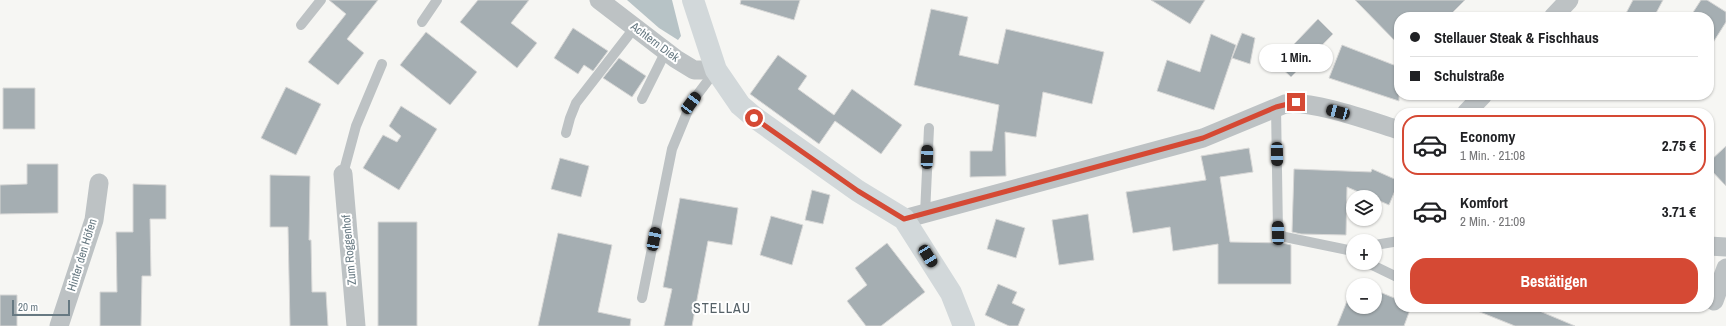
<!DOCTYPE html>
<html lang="de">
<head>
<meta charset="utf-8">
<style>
  :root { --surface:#fff; --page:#f2f2f2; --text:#202124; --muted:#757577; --line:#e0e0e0; --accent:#d54934 }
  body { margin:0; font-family:"Archivo Narrow",sans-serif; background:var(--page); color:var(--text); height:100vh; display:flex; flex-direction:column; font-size:15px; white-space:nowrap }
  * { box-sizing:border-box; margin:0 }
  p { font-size:13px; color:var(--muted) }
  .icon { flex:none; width:22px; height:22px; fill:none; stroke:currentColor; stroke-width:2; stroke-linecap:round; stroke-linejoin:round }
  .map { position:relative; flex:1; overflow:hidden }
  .side { position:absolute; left:1394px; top:108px; width:320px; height:204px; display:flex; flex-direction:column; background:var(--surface); border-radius:16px; box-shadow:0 1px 3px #0004 }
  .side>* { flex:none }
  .hud { position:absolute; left:1394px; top:12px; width:320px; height:88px; border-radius:16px; box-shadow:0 1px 3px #0004; display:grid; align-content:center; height:88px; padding:0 16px; background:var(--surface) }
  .controls { position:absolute; left:1346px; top:190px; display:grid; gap:8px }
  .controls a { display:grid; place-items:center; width:36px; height:36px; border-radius:50%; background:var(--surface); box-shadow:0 1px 3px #0004; font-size:20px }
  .scale { position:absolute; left:12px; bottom:10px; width:58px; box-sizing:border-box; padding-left:4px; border:2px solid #677982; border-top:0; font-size:11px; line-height:14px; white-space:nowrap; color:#677982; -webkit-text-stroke:3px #fff; paint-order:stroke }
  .end { position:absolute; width:18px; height:18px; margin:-9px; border:5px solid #d54934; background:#fff; box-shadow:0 0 0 2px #fff }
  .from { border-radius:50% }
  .bubble { position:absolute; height:28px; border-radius:14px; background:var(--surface); box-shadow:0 1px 3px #0004; font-size:13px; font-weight:700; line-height:28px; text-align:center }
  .car { position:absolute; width:12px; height:24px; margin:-12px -6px; border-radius:5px; box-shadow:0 0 3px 1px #0007; background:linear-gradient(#222 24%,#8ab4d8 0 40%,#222 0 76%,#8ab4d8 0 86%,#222 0) }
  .hud b { display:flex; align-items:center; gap:14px; height:38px; font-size:15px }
  .hud b+b { border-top:1px solid var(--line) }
  .hud i { width:10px; height:10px; background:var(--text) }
  ul { padding:7px 0 0; list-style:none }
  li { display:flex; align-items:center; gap:12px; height:60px; margin:0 8px 6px; padding:0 8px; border:2px solid transparent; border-radius:16px }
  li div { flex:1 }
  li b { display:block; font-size:15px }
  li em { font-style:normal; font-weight:700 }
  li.selected { border-color:var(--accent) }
  li>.icon { width:36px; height:36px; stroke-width:1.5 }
  .button { display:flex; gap:8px; margin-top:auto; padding:8px 16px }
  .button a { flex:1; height:46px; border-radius:16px; background:var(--accent); color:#fff; font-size:16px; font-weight:700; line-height:46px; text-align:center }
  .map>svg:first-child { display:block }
  .water { fill:#b7c3c6 }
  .building { fill:#a5aeb2; stroke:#d7d7d6 }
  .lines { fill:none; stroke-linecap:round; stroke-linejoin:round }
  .lane { stroke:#bdc2c4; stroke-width:10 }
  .street { stroke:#bdc2c4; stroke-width:19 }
  .secondary { stroke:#d2d8da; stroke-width:22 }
  .route { stroke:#d54934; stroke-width:5 }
  .labels { text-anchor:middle; stroke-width:4; stroke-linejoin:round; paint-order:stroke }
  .street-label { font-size:12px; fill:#677982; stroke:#fff }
  .quarter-label { font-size:14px; letter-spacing:1px; fill:#556167; stroke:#fff }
</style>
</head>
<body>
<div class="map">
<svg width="1726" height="326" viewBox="0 0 1726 326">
  <rect width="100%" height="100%" fill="#f6f6f3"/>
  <!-- water -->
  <path class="water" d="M 627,0 L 672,0 L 681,36 L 678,40 L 659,28 Z"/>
  <!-- building -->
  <path class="building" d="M 329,0 L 378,0 L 347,39 L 364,53 L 338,85 L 308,62 L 346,14 Z
    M 478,0 L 529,0 L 511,23 L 537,43 L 517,68 L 460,22 Z
    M 741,0 L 800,0 L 794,20 L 740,4 Z
    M 1151,0 L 1205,0 L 1190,24 Z
    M 1355,0 L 1465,0 L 1448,17 L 1399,17 L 1399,45 Z
    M 1633,0 L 1663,0 L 1654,17 L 1624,17 Z
    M 1701,0 L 1707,0 L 1726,12 L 1726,22 L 1709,49 L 1709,17 L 1690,17 Z
    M 931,9 L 968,17 L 959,55 L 998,64 L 1006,29 L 1104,52 L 1092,104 L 1043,92 L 1036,137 L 1005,132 L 1006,176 L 970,177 L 970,151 L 992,151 L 999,105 L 914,85 Z
    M 1318,19 L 1333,34 L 1291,77 L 1276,63 Z
    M 573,28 L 608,51 L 593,71 L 584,65 L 578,74 L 554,58 Z
    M 426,32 L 477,72 L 450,105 L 400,65 Z
    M 1242,33 L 1255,38 L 1250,64 L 1232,58 Z
    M 1211,34 L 1236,45 L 1214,110 L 1157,91 L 1167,60 L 1200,72 Z
    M 1342,45 L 1399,67 L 1399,101 L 1329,78 Z
    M 778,55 L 807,76 L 798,89 L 834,115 L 852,89 L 902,125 L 881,154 L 835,121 L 819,144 L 750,94 Z
    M 619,58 L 646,76 L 632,97 L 603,78 Z
    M 286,87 L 321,104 L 296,155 L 261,138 Z
    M 3,88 L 35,88 L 35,129 L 3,129 Z
    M 401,106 L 437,129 L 399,190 L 363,168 L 383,135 L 397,142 L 401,136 L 389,126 Z
    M 1726,146 L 1726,186 L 1709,168 L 1709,162 Z
    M 1249,148 L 1253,172 L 1220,177 L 1230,242 L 1283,243 L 1291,245 L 1291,284 L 1218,284 L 1218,244 L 1173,251 L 1170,227 L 1133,233 L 1126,192 L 1206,180 L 1201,156 Z
    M 560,158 L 589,166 L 581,197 L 551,189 Z
    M 27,164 L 58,164 L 58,213 L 0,214 L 0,185 L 27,184 Z
    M 1294,169 L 1371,172 L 1372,169 L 1399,181 L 1389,205 L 1375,199 L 1375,197 L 1370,197 L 1347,187 L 1346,235 L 1301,234 L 1292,232 Z
    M 270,175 L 310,176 L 309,240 L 311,240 L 312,292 L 326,292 L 328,326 L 290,326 L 288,227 L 270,227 Z
    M 133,184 L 166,185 L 166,219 L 150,219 L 151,276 L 142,276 L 141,326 L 100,326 L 100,292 L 117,292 L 116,232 L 133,232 Z
    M 812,190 L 830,195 L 823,224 L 805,220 Z
    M 680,198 L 738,208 L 732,245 L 708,241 L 692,326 L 664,326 L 672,289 L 663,287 Z
    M 1088,214 L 1094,260 L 1059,265 L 1052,220 Z
    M 771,216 L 803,225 L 792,265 L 760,255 Z
    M 996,219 L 1025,228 L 1016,258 L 987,249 Z
    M 378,222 L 417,222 L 417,326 L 378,326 Z
    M 558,233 L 612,245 L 598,312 L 631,319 L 630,326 L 538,326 Z
    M 887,243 L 925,292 L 881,326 L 866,326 L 847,301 L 867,285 L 855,268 Z
    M 998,284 L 1017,292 L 1012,303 L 1025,309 L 1018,326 L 1009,326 L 985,315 Z
    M 1353,286 L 1353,307 L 1375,307 L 1375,290 L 1399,300 L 1399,307 L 1411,307 L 1404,326 L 1337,326 Z
    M 0,295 L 17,295 L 17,326 L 0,326 Z
    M 1530,307 L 1575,326 L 1515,326 L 1470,308 Z"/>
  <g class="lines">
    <!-- lane -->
    <path class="lane" d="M 422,22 L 437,0
      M 301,25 L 321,0
      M 642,99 L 666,51
      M 1276,107 L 1278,233 L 1285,237 L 1348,250 L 1353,253
      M 566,133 L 570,118 L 576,103 L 635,27
      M 343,174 L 356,126 L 382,64
      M 925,214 L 929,128
      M 1375,245 L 1399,241
      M 1368,263 L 1399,278
      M 642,298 L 672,149 L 691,103 L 716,70"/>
    <!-- street -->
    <path class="street" d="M 599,0 L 676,59 L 694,70 L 716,70
      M 1553,17 L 1569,0
      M 1466,113 L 1483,95
      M 343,174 L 356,326
      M 904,219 L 1203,138 L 1285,104 C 1313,100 1370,121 1399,130
      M 1709,246 L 1726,247
      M 1714,301 L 1726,268
      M 59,326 L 94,220 L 99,183"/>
    <!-- secondary -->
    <path class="secondary" d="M 693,0 L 716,70 L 740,105 L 754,117 L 858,191 L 904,219 L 951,293 L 964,326"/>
  </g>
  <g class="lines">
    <!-- route -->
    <path class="route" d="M 754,118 L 858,191 L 904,219 L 1203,138 L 1276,107 L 1296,102"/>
  </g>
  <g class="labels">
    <!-- street labels -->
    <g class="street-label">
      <text transform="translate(655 42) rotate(37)" y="4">Achtern Diek</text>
      <text transform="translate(349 250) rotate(-95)" y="4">Zum Roggenhof</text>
      <text transform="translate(82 255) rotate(-73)" y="4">Hinter den Höfen</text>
    </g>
    <!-- quarter labels -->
    <g class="quarter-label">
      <text x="722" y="313">STELLAU</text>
    </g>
  </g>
</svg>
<div class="controls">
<a><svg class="icon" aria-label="layers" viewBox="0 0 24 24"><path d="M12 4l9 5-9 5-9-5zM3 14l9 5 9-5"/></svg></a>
<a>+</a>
<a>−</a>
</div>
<div class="scale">20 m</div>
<i class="end from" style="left:754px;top:118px"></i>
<i class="end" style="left:1296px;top:102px"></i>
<div class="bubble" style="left:1259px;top:44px;width:74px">1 Min.</div>
<i class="car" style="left:691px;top:103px;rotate:37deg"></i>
<i class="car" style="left:1338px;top:112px;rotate:285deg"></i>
<i class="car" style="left:1277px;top:154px;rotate:179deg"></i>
<i class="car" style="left:927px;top:157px;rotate:2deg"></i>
<i class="car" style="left:1278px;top:233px;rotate:359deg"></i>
<i class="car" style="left:654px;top:239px;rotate:11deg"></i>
<i class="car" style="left:928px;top:256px;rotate:148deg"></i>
<div class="hud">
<b><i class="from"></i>Stellauer Steak &amp; Fischhaus</b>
<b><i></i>Schulstraße</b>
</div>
<section class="side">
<ul>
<li class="selected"><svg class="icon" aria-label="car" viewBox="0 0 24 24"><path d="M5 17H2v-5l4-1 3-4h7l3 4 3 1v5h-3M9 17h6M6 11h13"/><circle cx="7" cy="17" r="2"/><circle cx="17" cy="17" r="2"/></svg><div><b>Economy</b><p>1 Min. · 21:08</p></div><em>2.75 €</em></li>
<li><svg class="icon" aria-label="car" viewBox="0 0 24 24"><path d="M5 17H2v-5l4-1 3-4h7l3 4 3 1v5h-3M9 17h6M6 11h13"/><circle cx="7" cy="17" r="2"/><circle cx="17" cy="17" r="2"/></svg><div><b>Komfort</b><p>2 Min. · 21:09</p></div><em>3.71 €</em></li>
</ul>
<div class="button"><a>Bestätigen</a></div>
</section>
</div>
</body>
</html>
